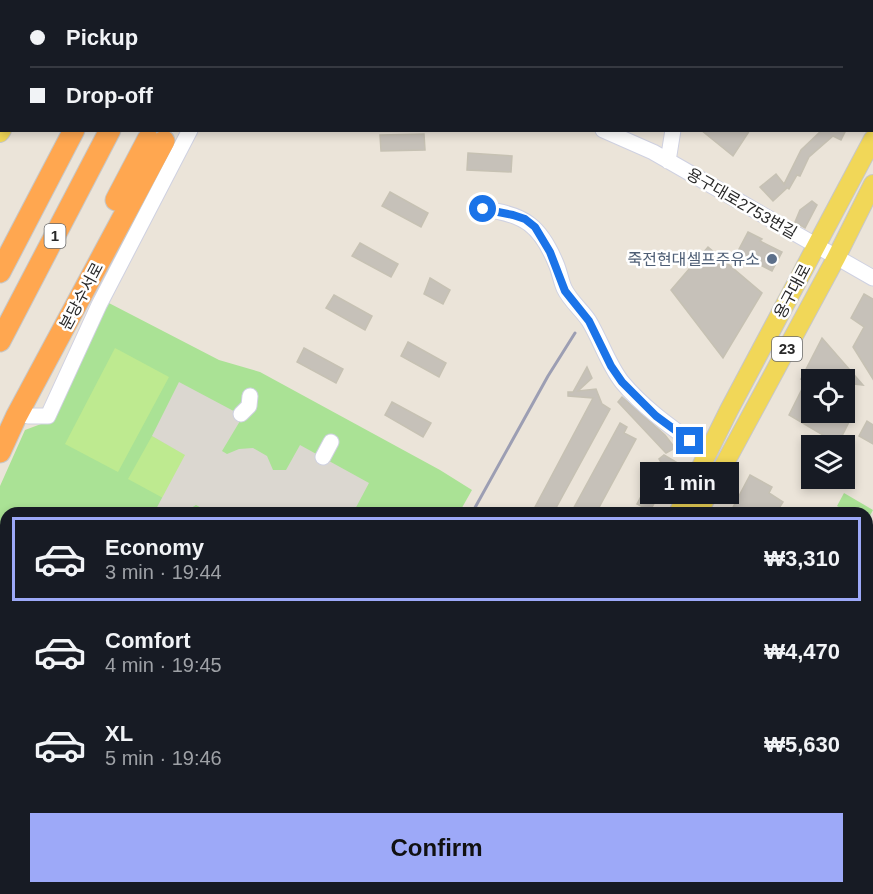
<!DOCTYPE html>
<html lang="en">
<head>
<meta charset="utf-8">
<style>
  :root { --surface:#171b24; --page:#242831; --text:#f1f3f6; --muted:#9ea1a6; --line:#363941; --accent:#9da9f8 }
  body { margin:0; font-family:Arial,"Noto Sans KR",sans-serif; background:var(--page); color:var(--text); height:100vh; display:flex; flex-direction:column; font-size:22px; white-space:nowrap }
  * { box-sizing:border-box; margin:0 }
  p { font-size:20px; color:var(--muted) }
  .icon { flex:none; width:33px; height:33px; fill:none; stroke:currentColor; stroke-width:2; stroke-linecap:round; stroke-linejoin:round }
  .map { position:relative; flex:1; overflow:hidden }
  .sheet { position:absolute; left:0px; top:507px; width:873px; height:387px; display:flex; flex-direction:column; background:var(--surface); border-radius:18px 18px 0 0; box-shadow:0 3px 9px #0003 }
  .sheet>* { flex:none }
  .guide { position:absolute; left:0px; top:0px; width:873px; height:132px; box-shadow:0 3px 9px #0003; display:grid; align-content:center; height:132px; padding:0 30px; background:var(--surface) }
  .tools { position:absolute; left:801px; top:369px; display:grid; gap:12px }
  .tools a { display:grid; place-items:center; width:54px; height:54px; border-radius:0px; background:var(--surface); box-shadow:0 3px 9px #0003; font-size:30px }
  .end { position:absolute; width:27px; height:27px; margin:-14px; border:8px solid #1a73e8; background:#fff; box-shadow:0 0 0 3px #fff }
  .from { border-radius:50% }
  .bubble { position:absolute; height:42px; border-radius:0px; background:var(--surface); box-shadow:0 3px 9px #0003; font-size:20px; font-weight:700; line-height:42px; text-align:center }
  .guide b { display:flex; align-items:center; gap:21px; height:57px; font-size:22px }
  .guide b+b { border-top:2px solid var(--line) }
  .guide i { width:15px; height:15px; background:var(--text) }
  ul { padding:10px 0 0; list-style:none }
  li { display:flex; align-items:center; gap:18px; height:84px; margin:0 12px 9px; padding:0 18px; border:3px solid transparent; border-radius:0px }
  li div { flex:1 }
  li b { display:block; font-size:22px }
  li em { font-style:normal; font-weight:700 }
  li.selected { border-color:var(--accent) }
  li>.icon { width:54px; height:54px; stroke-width:1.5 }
  .button { display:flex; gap:12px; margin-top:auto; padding:12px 30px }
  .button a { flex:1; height:69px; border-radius:0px; background:var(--accent); color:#111; font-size:24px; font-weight:700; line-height:69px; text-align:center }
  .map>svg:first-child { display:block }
  .green { fill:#aae295 }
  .pitch { fill:#beea90 }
  .plaza { fill:#dbd7d0 }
  .building { fill:#c6c1b9; stroke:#c6c1b3; stroke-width:1.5 }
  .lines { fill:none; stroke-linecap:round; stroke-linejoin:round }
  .highway-tunnel { stroke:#c4beb6; stroke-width:21; stroke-dasharray:21 10; stroke-linecap:butt }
  .minor-casing { stroke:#cfd1e1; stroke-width:17 }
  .major-casing { stroke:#c7c7c7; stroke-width:20 }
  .highway-casing { stroke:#c7c7c7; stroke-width:23 }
  .minor { stroke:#fff; stroke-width:15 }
  .major { stroke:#f1d758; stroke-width:18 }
  .highway { stroke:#ffa750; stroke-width:21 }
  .rail { stroke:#9c9eb3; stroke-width:3 }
  .route { stroke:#1a73e8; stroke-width:8 }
  .service-dot { fill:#5c6f8a; stroke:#fff; stroke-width:2 }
  .labels { text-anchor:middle; stroke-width:5; stroke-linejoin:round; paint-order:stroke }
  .shield { fill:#fff; stroke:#686868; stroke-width:1.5 }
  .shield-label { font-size:15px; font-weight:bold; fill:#282828 }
  .street-label { font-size:16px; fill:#282828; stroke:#fff }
  .service-label { font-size:16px; fill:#4e5e75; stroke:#fff; text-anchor:end }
</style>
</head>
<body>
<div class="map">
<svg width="873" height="894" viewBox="0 0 873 894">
  <rect width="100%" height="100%" fill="#ebe4d9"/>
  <!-- green -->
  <path class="green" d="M 105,301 L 219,360 L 260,372 L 440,470 L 472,490 L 459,513 L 6,513 L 6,888 L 252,888 L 248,894 L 0,894 L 0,486 L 25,430 L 49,421 Z
    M 844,493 L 873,510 L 867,521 L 867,513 L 850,513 L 837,506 Z"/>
  <!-- pitch -->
  <path class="pitch" d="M 115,348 L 169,377 L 118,472 L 65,444 Z
    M 152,436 L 186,455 L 163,498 L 128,479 Z"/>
  <!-- plaza -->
  <path class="plaza" d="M 179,382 L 243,416 L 222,451 L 227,454 L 239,449 L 253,448 L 267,456 L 273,470 L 286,470 L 300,445 L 369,483 L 353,513 L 211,513 L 196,505 L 183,513 L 159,513 L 155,511 L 185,455 L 152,436 Z"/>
  <!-- building -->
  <path class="building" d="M 701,130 L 750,130 L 733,156 Z
    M 822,130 L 846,130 L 841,140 L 833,136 L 809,157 L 800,176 L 797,175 L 789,189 L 786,187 L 787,188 L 773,201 L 760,187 L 776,174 L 784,184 L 801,150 Z
    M 424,134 L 425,150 L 381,151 L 380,135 Z
    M 468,153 L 512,156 L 511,172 L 467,170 Z
    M 390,192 L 428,213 L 421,227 L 382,206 Z
    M 812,201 L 817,205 L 805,228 L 795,222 L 800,210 Z
    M 748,232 L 762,239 L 760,241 L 782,252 L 772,271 L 737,253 Z
    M 360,243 L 398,264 L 391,277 L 352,256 Z
    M 708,247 L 762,293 L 723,358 L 671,290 Z
    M 430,278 L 450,290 L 443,304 L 424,294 Z
    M 864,294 L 873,299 L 873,379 L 853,347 L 864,327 L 851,318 Z
    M 334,295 L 372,316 L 365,330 L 326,308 Z
    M 822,338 L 863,385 L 844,383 L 844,380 L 812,380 L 812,412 L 844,412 L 844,407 L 854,412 L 838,444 L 789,415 L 807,379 L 801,379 Z
    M 408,342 L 446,363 L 439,377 L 401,356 Z
    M 304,348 L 343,369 L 336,383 L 297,362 Z
    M 587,367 L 592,378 L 578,391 L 596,389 L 602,404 L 610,409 L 556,508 L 566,513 L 542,513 L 534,509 L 593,398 L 568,396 L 568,392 L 573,392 Z
    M 622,397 L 665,435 L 675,448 L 666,453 L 618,402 Z
    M 392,402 L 431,423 L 423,437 L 385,415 Z
    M 867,421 L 873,425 L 873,444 L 859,436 Z
    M 620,423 L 627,427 L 624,433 L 636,439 L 596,513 L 571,513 Z
    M 664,455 L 681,465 L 667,473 L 659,459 Z
    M 750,475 L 772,487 L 769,493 L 783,502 L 776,513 L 766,508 L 763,513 L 730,513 Z
    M 652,476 L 665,483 L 650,511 L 637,504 Z"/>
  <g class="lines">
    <!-- highway-tunnel -->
    <path class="highway-tunnel" d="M 226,2 L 227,0
      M 245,2 L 246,0"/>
    <defs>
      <path id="minor" d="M 0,63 L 2,64
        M 603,130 L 653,152 L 873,278
        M 668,161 L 673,130
        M 483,209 C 525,214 541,226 557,266 C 560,274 561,281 564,288 C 570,301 582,310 589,321 C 601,341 608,364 622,382 C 646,411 677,431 707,453
        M 241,414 L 249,406 L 250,396
        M 28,416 L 48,416 L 99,305 L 190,130
        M 323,457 L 331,442
        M 867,772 L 873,767
        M 746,894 L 751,888"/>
      <path id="major" d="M 68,2 L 69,0
        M 0,133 L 2,130
        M 678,513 L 729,410 L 873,139
        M 698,513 L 836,258 L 873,184
        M 463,894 L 466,888
        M 490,894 L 493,888
        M 504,894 L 507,888"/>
      <path id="highway" d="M 141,2 L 142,0
        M 177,2 L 178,0
        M 210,2 L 212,0
        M 116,200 L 148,139
        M 0,272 L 74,130
        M 0,341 L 110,130
        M 0,452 L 16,417 L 164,141"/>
    </defs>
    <!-- minor casing -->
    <use href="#minor" class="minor-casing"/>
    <!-- major casing -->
    <use href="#major" class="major-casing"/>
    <!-- highway casing -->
    <use href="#highway" class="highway-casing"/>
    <!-- minor -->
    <use href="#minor" class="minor"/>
    <!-- major -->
    <use href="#major" class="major"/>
    <!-- highway -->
    <use href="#highway" class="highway"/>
    <!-- rail -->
    <path class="rail" d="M 472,513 L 548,376 L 575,333
      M 272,894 L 275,888"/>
  </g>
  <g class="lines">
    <!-- route -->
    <path class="route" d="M 483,209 L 513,215 L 525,219 L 535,227 L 550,252 L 565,291 L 589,321 L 611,366 L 622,382 L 656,416 L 690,441"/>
  </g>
  <!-- markers -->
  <circle class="service-dot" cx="772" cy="259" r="6"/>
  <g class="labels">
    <!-- shield labels -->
    <g class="shield">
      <rect x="44.5" y="224" width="21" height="24" rx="4.5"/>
      <rect x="772" y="337" width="30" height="24" rx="4.5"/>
    </g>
    <g class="shield-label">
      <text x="55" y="241">1</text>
      <text x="787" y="354">23</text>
    </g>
    <!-- street labels -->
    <g class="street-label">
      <text transform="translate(742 203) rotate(30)" y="6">용구대로2753번길</text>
      <text transform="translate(792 291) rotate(-62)" y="6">용구대로</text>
      <text transform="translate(81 296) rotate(-62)" y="6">분당수서로</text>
    </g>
    <!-- service labels -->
    <g class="service-label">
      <text x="760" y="265">죽전현대셀프주유소</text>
    </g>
  </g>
</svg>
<div class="tools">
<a><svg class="icon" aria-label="locate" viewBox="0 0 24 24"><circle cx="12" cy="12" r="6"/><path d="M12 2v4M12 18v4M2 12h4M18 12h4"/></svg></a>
<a><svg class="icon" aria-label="layers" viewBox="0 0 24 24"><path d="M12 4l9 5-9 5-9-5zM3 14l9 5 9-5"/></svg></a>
</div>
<i class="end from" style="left:483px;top:209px"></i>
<i class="end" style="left:690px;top:441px"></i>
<div class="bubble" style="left:640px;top:462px;width:99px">1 min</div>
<div class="guide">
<b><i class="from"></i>Pickup</b>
<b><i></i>Drop-off</b>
</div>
<section class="sheet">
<ul>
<li class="selected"><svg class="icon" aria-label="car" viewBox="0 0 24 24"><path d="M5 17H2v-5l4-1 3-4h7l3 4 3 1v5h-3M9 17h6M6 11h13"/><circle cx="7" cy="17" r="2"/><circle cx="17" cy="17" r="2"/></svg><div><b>Economy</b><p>3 min · 19:44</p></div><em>₩3,310</em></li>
<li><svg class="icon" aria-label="car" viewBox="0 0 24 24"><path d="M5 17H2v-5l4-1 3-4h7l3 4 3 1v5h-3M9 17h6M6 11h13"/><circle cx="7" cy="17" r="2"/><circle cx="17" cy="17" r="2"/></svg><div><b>Comfort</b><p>4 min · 19:45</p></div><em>₩4,470</em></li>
<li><svg class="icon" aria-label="car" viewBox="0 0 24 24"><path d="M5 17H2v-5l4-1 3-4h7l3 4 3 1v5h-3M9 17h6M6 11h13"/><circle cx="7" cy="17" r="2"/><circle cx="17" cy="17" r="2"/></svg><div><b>XL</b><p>5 min · 19:46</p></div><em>₩5,630</em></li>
</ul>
<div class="button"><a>Confirm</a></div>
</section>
</div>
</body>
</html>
